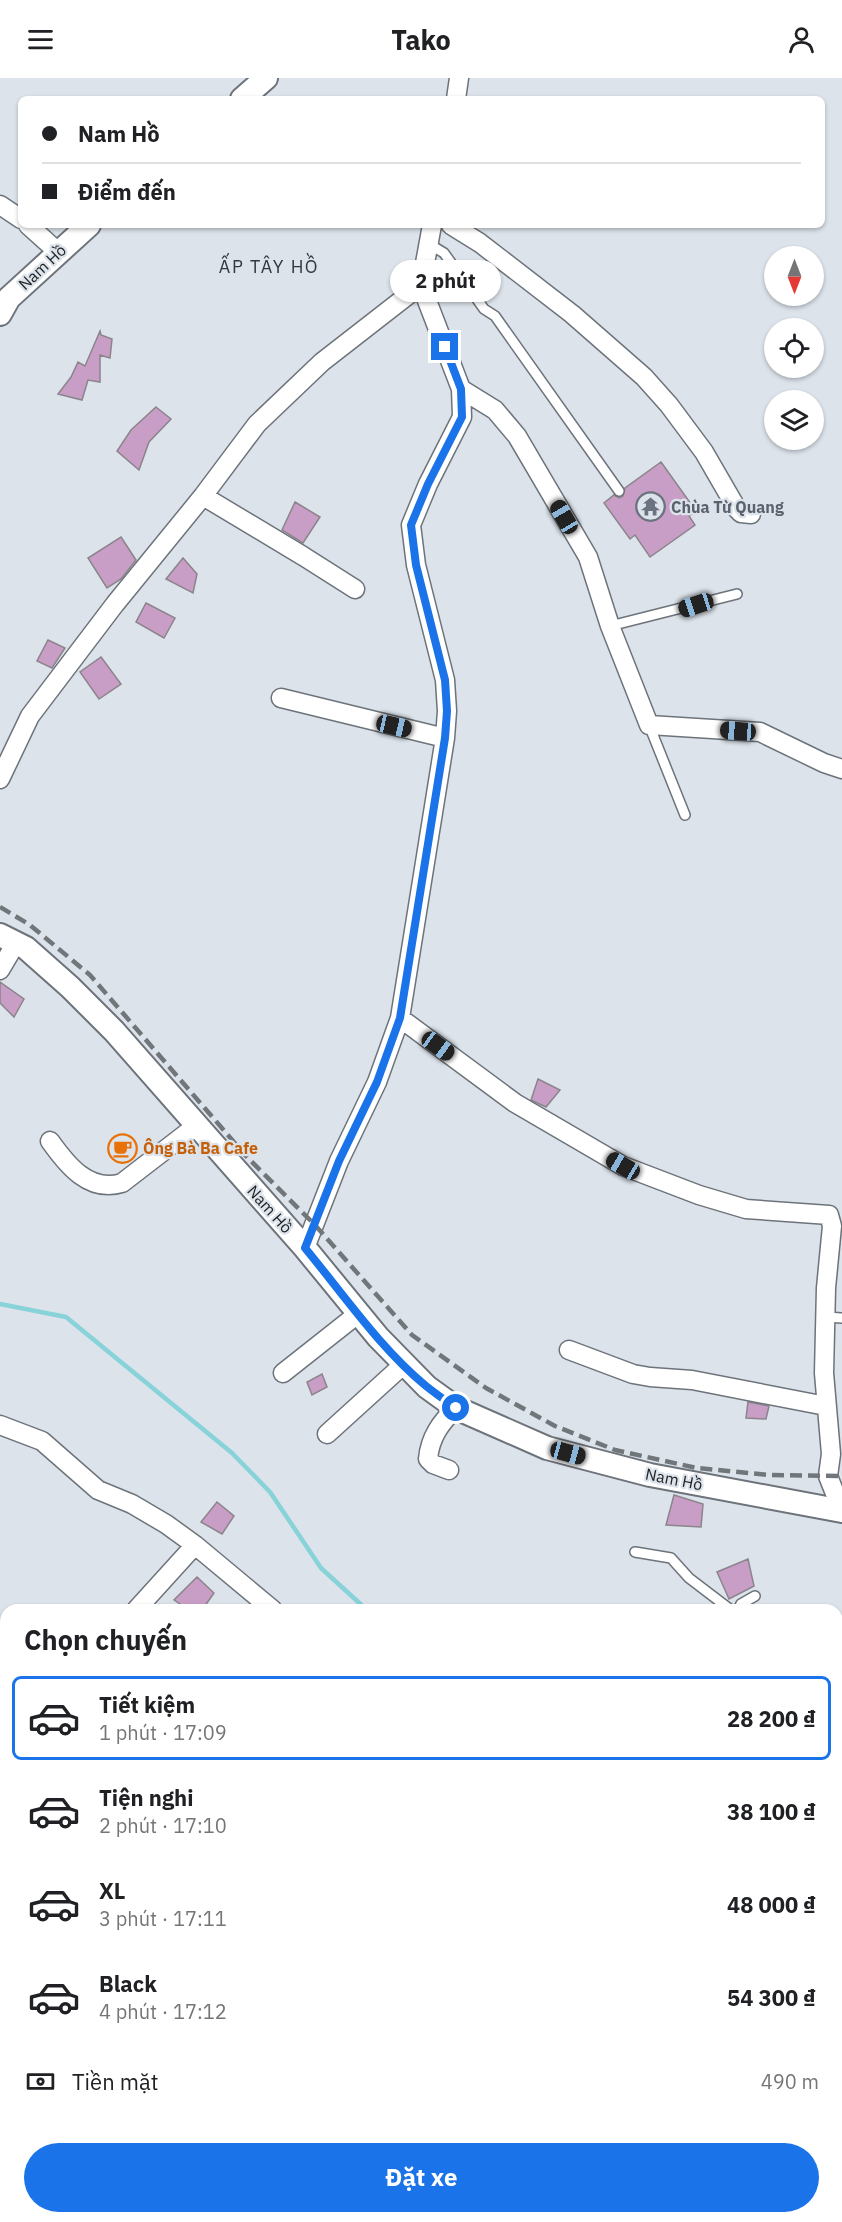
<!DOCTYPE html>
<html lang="vi">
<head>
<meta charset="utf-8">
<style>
  :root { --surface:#fff; --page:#f6f6f6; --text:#202124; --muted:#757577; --line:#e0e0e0; --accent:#1a73e8 }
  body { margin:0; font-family:"IBM Plex Sans",sans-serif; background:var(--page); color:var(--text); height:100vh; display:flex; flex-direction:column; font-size:22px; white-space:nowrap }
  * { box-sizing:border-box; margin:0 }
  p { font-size:20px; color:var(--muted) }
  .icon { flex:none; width:33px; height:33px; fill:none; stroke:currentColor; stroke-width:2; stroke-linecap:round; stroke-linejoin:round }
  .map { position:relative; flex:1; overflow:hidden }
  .drawer { position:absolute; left:0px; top:1526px; width:843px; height:620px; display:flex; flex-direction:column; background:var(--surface); border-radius:18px 18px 0 0; box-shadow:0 2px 4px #0004 }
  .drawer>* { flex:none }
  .banner { position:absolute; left:18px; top:18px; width:807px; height:132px; border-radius:9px; box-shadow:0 2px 4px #0004; display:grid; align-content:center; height:132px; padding:0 24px; background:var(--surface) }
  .needle { width:39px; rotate:180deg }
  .controls { position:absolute; left:764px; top:168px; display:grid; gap:12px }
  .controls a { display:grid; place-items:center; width:60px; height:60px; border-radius:50%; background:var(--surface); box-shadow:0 2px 4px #0004; font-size:30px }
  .end { position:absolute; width:27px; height:27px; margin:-14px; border:8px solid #1a73e8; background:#fff; box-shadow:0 0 0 3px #fff }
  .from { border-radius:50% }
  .bubble { position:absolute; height:42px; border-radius:21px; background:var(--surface); box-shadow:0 2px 4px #0004; font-size:20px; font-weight:800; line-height:42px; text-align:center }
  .car { position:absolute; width:18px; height:36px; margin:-18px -9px; border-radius:8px; box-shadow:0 0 4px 2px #0007; background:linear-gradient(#222 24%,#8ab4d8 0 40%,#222 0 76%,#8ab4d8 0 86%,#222 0) }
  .banner b { display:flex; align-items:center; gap:21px; height:57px; font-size:22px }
  .banner b+b { border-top:2px solid var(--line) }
  .banner i { width:15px; height:15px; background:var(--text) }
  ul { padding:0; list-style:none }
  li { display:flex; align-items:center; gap:18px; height:84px; margin:0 12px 9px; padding:0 12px; border:3px solid transparent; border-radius:9px }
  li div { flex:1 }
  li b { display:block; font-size:22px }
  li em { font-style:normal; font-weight:800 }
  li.on { border-color:var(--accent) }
  li>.icon { width:54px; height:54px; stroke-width:1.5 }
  h2 { padding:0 24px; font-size:27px; line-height:72px }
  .pay { display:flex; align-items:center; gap:15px; height:66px; padding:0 24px; font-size:22px }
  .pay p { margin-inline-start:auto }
  .primary-button { display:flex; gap:12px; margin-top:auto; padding:12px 24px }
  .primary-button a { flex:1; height:69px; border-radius:36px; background:var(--accent); color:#fff; font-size:24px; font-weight:800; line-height:69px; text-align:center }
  header { display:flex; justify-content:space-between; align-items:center; height:78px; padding:0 24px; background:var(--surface); font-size:27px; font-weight:800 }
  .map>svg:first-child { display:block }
  .water { fill:url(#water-rules) }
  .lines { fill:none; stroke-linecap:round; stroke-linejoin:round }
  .stream { stroke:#88d2d9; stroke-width:4.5 }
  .building { fill:#c99ec6; stroke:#8b848b; stroke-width:1.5 }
  .service-casing { stroke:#6d737a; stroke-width:12 }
  .minor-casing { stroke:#6d737a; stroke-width:21 }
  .tertiary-casing { stroke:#6d737a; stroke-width:26 }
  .secondary-casing { stroke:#6d737a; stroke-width:28 }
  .path { stroke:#959ba0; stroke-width:3; stroke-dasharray:3 4.5; stroke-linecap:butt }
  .service { stroke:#fff; stroke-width:9 }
  .minor { stroke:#fff; stroke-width:18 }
  .tertiary { stroke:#fff; stroke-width:22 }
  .secondary { stroke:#fff; stroke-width:26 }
  .rail { stroke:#71767a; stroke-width:4.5; stroke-dasharray:12 6; stroke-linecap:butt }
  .route { stroke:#1a73e8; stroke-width:8 }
  .labels { text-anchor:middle; stroke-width:4.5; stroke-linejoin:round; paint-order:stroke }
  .street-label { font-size:16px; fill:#1d2022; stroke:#dce3ea }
  .worship-label { font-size:16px; font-weight:bold; fill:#5b616d; stroke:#dce3ea; text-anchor:start }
  .food-label { font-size:16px; font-weight:bold; fill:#c56008; stroke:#dce3ea; text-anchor:start }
  .neighbourhood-label { font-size:18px; letter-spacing:1.5px; fill:#31373d; stroke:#dce3ea }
</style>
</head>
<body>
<header><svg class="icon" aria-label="menu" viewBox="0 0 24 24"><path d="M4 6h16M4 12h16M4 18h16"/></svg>Tako<svg class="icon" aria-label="person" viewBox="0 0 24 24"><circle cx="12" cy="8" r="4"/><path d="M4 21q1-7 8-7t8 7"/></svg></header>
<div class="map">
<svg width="842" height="2144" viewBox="0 0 842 2144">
  <defs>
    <pattern id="water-rules" width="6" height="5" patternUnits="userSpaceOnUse" patternTransform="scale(1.5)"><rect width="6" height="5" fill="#88d2d9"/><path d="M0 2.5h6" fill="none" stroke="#75b4ba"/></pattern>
  </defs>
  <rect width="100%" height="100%" fill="#dce3ea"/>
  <!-- water -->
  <path class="water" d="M 294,2139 L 828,2139 L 829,2144 L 289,2144 Z"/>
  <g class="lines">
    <!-- stream -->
    <path class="stream" d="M 0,1226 L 66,1239 L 232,1375 L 270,1414 L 321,1490 L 367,1532
      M 837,1742 L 842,1744"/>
  </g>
  <!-- building -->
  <path class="building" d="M 100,253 L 101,257 L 112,261 L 110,280 L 100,277 L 100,304 L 88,302 L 82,322 L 58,316 L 71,299 L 78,284 L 85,288 Z
    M 156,329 L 171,341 L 149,364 L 139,392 L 117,373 L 131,352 Z
    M 661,384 L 696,433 L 689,438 L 695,447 L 650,479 L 635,457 L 630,461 L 604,425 L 614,417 L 619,420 L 623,418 L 625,410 Z
    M 295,424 L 320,439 L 303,465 L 282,452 Z
    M 121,459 L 136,482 L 121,501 L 107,510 L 88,480 Z
    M 183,480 L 197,496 L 193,515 L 166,501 Z
    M 146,525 L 175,540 L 164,560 L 136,544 Z
    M 48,562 L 65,570 L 52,590 L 37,583 Z
    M 101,579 L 121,606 L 99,621 L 80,594 Z
    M 0,904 L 24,921 L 14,939 L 0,925 Z
    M 538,1001 L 560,1012 L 546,1029 L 531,1022 Z
    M 322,1296 L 327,1309 L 312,1317 L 307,1304 Z
    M 748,1324 L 769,1328 L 766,1341 L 746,1340 Z
    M 674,1417 L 703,1426 L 701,1449 L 666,1447 Z
    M 217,1424 L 234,1438 L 222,1456 L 201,1444 Z
    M 748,1481 L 754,1508 L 729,1521 L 717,1494 Z
    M 197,1499 L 214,1515 L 202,1532 L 189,1532 L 174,1522 Z"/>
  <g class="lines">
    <defs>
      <path id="service" d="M 429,166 L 444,175 L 484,231 L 495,238 L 619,413
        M 610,548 L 737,516
        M 649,647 L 685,737
        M 825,1239 L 842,1240
        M 635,1474 L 671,1480 L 689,1500 L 731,1532
        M 738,1532 L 741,1526 L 755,1518"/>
      <path id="minor" d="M 456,21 L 459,0
        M 0,127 L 21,141
        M 28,147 L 58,174
        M 451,147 L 480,165 L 572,236 L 644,299 L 669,327 L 704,374 L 737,431 L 741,435 L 751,436
        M 461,311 L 495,332 L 517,358 L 588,479 L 610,548 L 649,647 L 760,654 L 824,685 L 842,691
        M 203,418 L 303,478 L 355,511
        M 281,620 L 445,660
        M 0,701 L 30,638 L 115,526 L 203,418 L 257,346 L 322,284 L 421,207
        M 0,892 L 16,865
        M 400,940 L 515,1025 L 623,1088 L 699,1117 L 746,1131 L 829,1137 L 832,1148 L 826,1210 L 824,1295 L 831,1376 L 828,1398 L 842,1433
        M 50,1063 C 67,1087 89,1115 122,1105 L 196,1048
        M 305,1170 L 339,1083 L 377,1004 L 400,940 L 445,660 L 447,633 L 445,602 L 416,487 L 411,447 L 428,406 L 462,339 L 461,311 L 421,207 L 432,147
        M 569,1272 L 633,1296 L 650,1299 L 692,1302 L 826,1328
        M 283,1295 L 359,1235
        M 0,1347 L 42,1363 L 98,1412 L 132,1426 L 166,1446 L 195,1467 L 273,1532
        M 327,1356 L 403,1287
        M 449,1392 L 433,1386 L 428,1381 C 430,1359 441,1344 456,1330
        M 136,1532 L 195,1467"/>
      <path id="tertiary" d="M 242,21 L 266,0
        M 0,236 L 9,220 L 89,147
        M 0,857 L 26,870 L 70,909 L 114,953 L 305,1170 L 378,1259 L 427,1309 L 456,1330 L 547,1370 L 650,1397 L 842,1433"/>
      <path id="secondary" d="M 837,1630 L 842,1626
        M 837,2032 L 842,2040"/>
    </defs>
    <!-- service casing -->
    <use href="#service" class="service-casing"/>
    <!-- minor casing -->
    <use href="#minor" class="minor-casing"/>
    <!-- tertiary casing -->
    <use href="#tertiary" class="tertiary-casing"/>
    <!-- secondary casing -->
    <use href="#secondary" class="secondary-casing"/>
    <!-- path -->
    <path class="path" d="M 280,2144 L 286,2139"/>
    <!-- service -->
    <use href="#service" class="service"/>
    <!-- minor -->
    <use href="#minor" class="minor"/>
    <!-- tertiary -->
    <use href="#tertiary" class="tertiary"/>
    <!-- secondary -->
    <use href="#secondary" class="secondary"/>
    <!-- rail -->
    <path class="rail" d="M 0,829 L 30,847 L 90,897 L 246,1078 L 314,1146 L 412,1257 L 486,1310 L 555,1348 L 615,1372 L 697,1390 L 769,1397 L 842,1398"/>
  </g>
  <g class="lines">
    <!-- route -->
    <path class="route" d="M 445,269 L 461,311 L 462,339 L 428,406 L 411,447 L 416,487 L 445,602 L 447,633 L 445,660 L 400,940 L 377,1004 L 339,1083 L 305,1170 C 344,1217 380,1270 426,1308 C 436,1316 446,1323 456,1330"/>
  </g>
  <!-- icons -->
  <defs>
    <symbol id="temple-ring" viewBox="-11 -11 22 22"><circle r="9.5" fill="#dce3ea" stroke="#6b7280" stroke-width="1.5"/><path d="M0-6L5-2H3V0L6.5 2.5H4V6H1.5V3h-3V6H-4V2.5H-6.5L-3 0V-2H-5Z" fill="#6b7280"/></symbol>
    <symbol id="cafe-ring" viewBox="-11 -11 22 22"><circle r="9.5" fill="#dce3ea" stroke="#e8710a" stroke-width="1.5"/><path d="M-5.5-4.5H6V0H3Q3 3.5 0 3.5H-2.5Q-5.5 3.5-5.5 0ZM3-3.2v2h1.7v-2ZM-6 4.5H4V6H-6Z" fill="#e8710a"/></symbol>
  </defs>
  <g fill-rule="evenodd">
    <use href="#temple-ring" x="634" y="412" width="33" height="33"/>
    <use href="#cafe-ring" x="106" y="1054" width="33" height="33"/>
  </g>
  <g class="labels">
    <!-- street labels -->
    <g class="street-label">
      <text transform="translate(42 189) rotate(-43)" y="6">Nam Hồ</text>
      <text transform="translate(270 1131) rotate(48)" y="6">Nam Hồ</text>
      <text transform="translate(674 1401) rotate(11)" y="6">Nam Hồ</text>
    </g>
    <!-- worship labels -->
    <g class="worship-label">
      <text x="671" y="435">Chùa Từ Quang</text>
    </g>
    <!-- food labels -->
    <g class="food-label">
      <text x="143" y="1076">Ông Bà Ba Cafe</text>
    </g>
    <!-- neighbourhood labels -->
    <g class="neighbourhood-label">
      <text x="269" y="195">ẤP TÂY HỒ</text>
    </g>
  </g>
</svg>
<div class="controls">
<a><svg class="needle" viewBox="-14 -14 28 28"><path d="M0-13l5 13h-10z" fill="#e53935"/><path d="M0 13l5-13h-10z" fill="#757577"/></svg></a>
<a><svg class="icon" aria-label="locate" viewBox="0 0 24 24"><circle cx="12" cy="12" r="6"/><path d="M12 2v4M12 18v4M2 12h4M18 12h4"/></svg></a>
<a><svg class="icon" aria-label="layers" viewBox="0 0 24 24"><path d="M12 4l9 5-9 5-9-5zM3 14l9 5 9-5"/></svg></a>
</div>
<i class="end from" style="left:456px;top:1330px"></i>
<i class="end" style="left:445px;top:269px"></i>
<div class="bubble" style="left:390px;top:182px;width:111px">2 phút</div>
<i class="car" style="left:564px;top:439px;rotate:330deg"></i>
<i class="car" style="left:696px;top:527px;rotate:252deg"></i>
<i class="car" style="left:394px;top:648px;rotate:103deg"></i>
<i class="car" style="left:738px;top:653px;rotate:274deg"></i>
<i class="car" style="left:438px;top:968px;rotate:126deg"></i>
<i class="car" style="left:623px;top:1088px;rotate:300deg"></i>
<i class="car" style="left:568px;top:1375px;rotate:105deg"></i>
<div class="banner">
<b><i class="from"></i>Nam Hồ</b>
<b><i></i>Điểm đến</b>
</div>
<section class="drawer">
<h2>Chọn chuyến</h2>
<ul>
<li class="on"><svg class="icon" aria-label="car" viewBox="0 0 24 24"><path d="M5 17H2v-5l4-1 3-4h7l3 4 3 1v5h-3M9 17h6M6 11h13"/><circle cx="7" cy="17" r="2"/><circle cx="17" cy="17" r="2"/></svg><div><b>Tiết kiệm</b><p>1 phút · 17:09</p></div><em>28 200 ₫</em></li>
<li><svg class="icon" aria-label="car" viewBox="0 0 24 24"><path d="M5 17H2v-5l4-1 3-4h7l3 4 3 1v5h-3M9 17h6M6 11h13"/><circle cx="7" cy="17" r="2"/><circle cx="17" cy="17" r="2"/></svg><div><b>Tiện nghi</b><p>2 phút · 17:10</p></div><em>38 100 ₫</em></li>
<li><svg class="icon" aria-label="car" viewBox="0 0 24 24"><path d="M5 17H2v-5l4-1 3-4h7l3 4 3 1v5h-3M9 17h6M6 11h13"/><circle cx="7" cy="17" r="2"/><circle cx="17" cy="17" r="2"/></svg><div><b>XL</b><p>3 phút · 17:11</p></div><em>48 000 ₫</em></li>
<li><svg class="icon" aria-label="car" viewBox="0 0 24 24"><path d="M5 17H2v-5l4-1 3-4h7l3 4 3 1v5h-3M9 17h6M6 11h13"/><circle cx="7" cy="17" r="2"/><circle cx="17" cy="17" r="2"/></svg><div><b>Black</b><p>4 phút · 17:12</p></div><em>54 300 ₫</em></li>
</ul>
<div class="pay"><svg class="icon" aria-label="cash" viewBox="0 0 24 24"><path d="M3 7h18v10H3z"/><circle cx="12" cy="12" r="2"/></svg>Tiền mặt<p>490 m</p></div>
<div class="primary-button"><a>Đặt xe</a></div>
</section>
</div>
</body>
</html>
